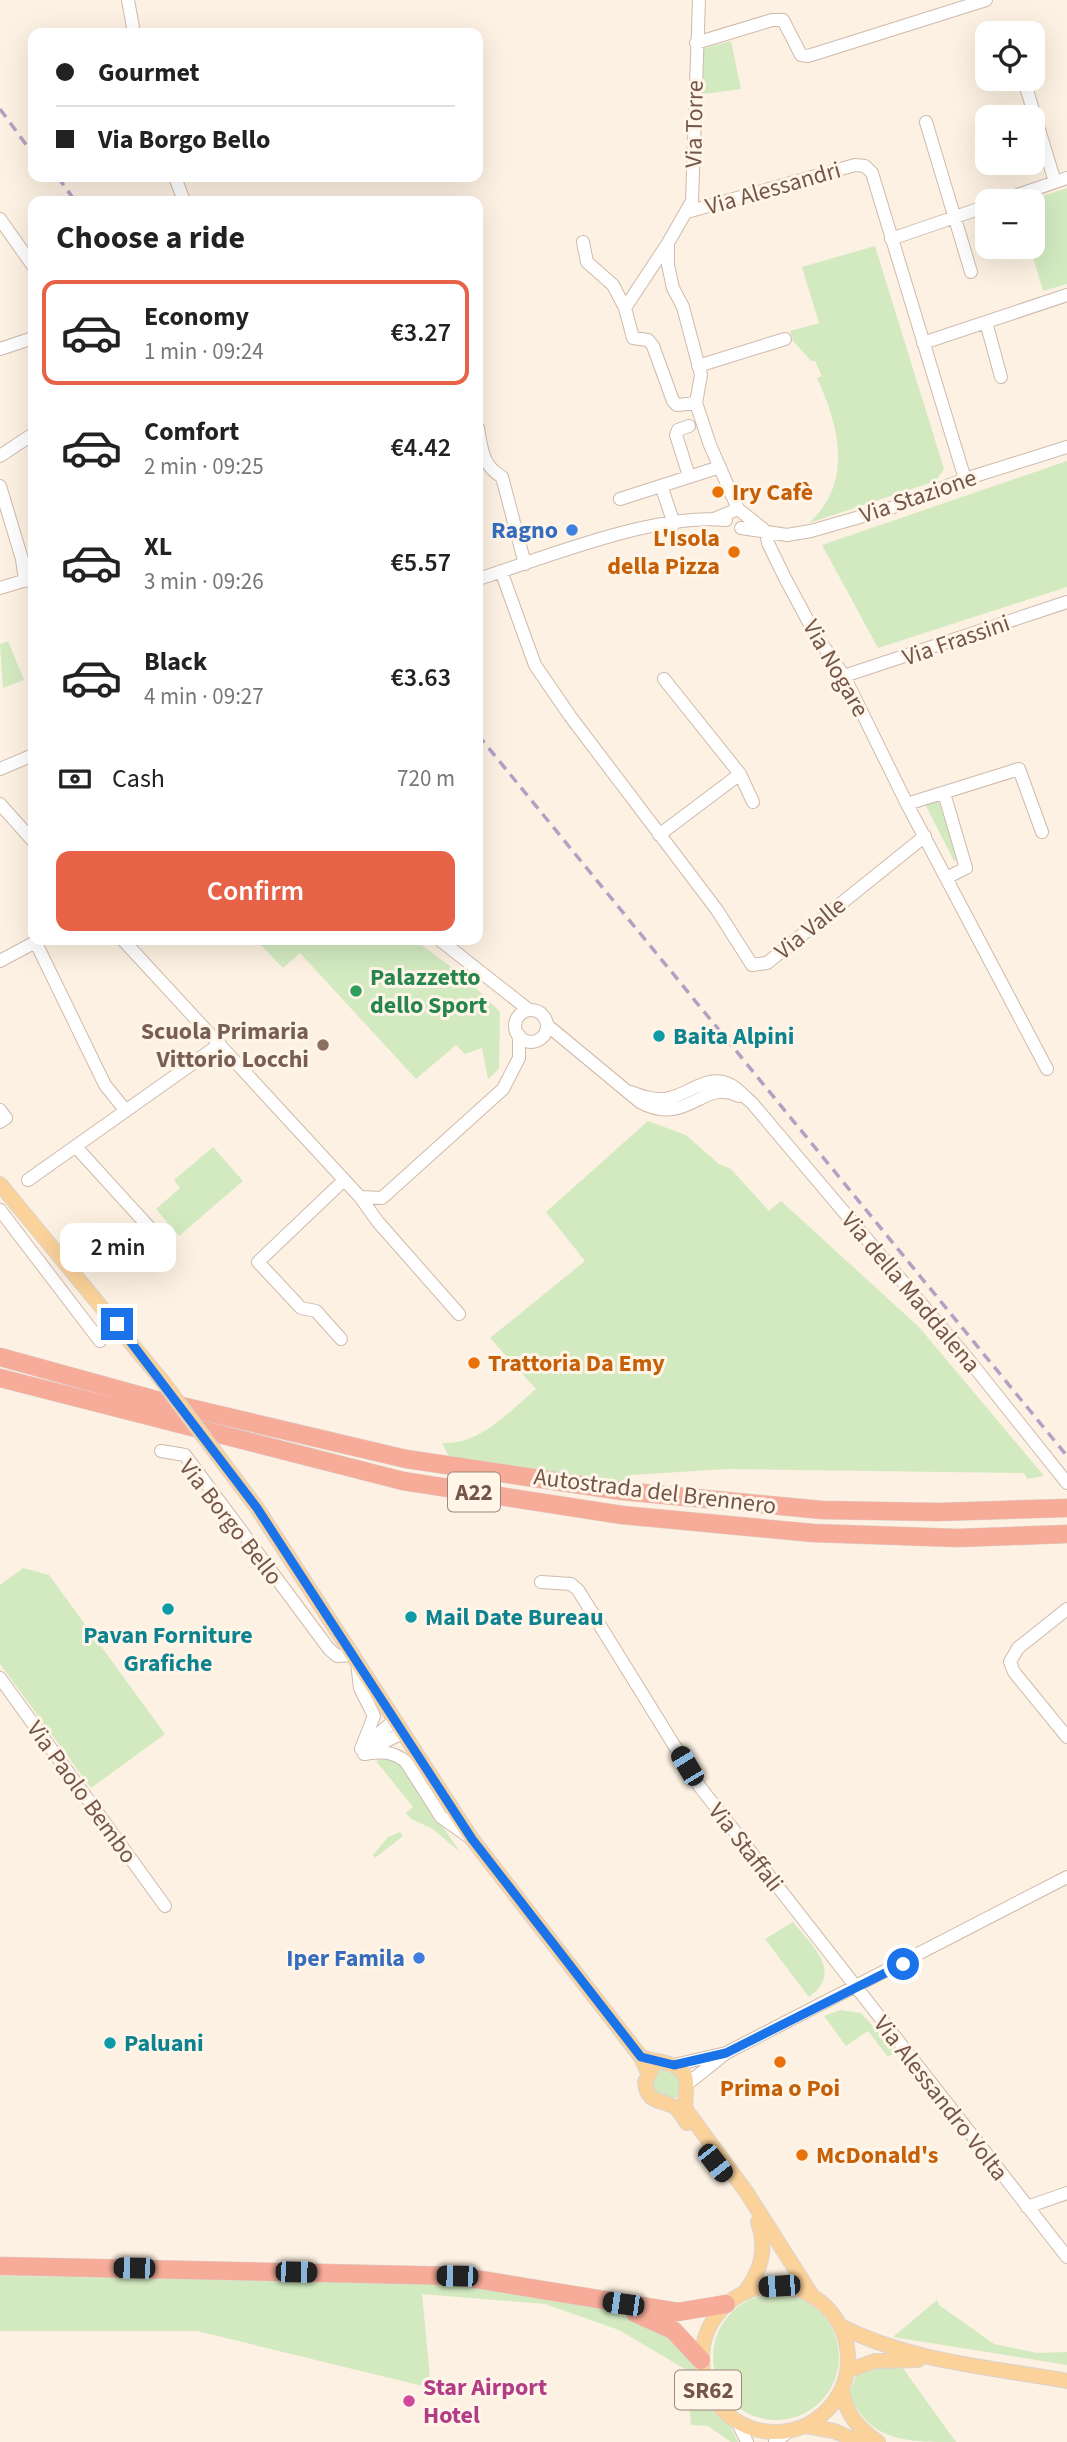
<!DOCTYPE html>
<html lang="en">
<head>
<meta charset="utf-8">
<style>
  :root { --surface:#fff; --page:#f6f6f6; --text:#222; --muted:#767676; --line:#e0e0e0; --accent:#e76247 }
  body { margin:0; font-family:"Source Sans 3",sans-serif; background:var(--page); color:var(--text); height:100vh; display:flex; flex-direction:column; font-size:26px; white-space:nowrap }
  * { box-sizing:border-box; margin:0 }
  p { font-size:23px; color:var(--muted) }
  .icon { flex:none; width:38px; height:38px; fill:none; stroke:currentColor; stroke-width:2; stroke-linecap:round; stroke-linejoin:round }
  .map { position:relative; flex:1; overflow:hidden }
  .sheet { position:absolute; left:28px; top:196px; width:455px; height:749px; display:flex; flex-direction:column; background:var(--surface); border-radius:14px; box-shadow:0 7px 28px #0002 }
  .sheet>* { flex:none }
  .top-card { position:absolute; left:28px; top:28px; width:455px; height:154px; border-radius:14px; box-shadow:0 7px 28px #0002; display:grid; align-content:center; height:154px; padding:0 28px; background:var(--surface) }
  .controls { position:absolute; left:975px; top:21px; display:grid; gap:14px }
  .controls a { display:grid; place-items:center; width:70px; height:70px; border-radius:14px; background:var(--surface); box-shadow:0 7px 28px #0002; font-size:35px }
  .end { position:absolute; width:32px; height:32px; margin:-16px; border:9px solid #1a73e8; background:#fff; box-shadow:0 0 0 4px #fff }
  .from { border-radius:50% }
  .bubble { position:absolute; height:49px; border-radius:14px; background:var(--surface); box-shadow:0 7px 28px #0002; font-size:23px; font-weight:600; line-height:49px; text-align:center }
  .car { position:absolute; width:21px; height:42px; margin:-21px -10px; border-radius:9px; box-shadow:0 0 5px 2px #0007; background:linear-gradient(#222 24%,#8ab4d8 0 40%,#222 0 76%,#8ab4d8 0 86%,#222 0) }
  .top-card b { display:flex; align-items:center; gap:24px; height:66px; font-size:26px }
  .top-card b+b { border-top:2px solid var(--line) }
  .top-card i { width:18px; height:18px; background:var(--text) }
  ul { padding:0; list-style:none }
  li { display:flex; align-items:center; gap:21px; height:105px; margin:0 14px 10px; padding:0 14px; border:4px solid transparent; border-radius:14px }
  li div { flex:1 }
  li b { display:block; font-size:26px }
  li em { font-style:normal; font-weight:600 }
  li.current { border-color:var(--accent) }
  li>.icon { width:63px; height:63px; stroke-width:1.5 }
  h2 { padding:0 28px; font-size:32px; line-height:84px }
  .pay { display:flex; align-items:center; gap:18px; height:77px; padding:0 28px; font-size:26px }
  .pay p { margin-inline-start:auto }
  .action { display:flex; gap:14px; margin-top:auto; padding:14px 28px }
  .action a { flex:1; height:80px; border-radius:14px; background:var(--accent); color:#fff; font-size:28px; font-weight:600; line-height:80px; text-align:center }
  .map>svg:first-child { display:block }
  .green { fill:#d3eac1 }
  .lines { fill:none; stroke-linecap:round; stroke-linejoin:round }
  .minor-casing { stroke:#cfbaac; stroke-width:14 }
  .major-casing { stroke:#dbd3d0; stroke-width:16 }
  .highway-casing { stroke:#dbd3d0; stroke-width:19 }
  .minor { stroke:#fff; stroke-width:12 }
  .major { stroke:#fbd29a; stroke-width:14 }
  .highway { stroke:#f7ac99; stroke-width:18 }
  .rail { stroke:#b3a1c5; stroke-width:3.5; stroke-dasharray:10 7; stroke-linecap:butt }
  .major-bridge-casing { stroke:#dbd3d0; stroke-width:16; stroke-linecap:butt }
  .major-bridge { stroke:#fbd29a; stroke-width:14 }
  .route { stroke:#1a73e8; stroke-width:9 }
  .food-dot { fill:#e8710a; stroke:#fff5e8; stroke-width:2.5 }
  .shop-dot { fill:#3f7fe0; stroke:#fff5e8; stroke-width:2.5 }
  .leisure-dot { fill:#2e9e5b; stroke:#fff5e8; stroke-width:2.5 }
  .culture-dot { fill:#0f9aa8; stroke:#fff5e8; stroke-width:2.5 }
  .education-dot { fill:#8d6e63; stroke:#fff5e8; stroke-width:2.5 }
  .hotel-dot { fill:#d1479c; stroke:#fff5e8; stroke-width:2.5 }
  .labels { text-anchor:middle; stroke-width:6; stroke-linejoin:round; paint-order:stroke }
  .shield { fill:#fff5e8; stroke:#9e8679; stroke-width:2 }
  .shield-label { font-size:23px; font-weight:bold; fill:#745649 }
  .street-label { font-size:24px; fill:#745649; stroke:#fff5e8 }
  .food-label { font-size:24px; font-weight:bold; fill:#c56008; stroke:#fff5e8; text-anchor:start }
  .shop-label { font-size:24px; font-weight:bold; fill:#366cbe; stroke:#fff5e8; text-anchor:end }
  .leisure-label { font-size:24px; font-weight:bold; fill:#27864d; stroke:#fff5e8; text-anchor:start }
  .education-label { font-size:24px; font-weight:bold; fill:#785e54; stroke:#fff5e8; text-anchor:end }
  .culture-label { font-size:24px; font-weight:bold; fill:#0d838f; stroke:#fff5e8; text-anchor:start }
  .hotel-label { font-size:24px; font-weight:bold; fill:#b23c85; stroke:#fff5e8; text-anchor:start }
</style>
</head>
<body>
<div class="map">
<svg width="1067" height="2442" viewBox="0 0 1067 2442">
  <rect width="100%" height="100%" fill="#fcf1e2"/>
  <!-- green -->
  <path class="green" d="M 731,41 L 741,89 L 696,95 L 701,49 Z
    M 1067,188 L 1067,284 L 1043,291 L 1030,247 L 1032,247 L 1032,201 L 1027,201 Z
    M 875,246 L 944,469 L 936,481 L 809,523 C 853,483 840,428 817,378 L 822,376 L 815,361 L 811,361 L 793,341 L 790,331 L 819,323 L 802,267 Z
    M 1067,461 L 1067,587 L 878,648 L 822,545 Z
    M 8,641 L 24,680 L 3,688 L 0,644 Z
    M 938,798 L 958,859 L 954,861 L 924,802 Z
    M 256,940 L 415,940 L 467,979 L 500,1012 L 499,1069 L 488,1079 L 482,1048 L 465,1054 L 456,1045 L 416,1079 L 300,953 L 283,968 Z
    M 648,1121 L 686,1135 L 719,1164 L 731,1169 L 769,1211 L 781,1201 L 919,1327 L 1044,1476 L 1027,1479 L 1024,1473 L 727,1469 L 631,1475 L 622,1485 L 531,1472 L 449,1456 L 442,1443 C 481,1445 507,1413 536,1389 L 490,1338 L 585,1261 L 546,1212 Z
    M 213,1147 L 243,1181 L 179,1236 L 156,1209 L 180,1188 L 174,1180 Z
    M 23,1568 L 49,1575 L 165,1734 L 91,1788 L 0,1664 L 0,1585 Z
    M 387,1758 L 400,1764 L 460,1852 L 433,1829 L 411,1819 L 406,1813 L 413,1807 L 376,1761 Z
    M 400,1832 L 403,1836 L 375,1858 L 373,1855 L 388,1837 Z
    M 793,1922 C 812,1946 844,1972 809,1997 L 765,1939 Z
    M 840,2010 L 861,2013 L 896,2051 L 888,2057 L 868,2031 L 846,2046 L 824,2016 Z
    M 662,2066 L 682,2075 L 679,2096 L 670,2101 L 659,2100 L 649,2079 Z
    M 0,2276 L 417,2282 L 547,2294 L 623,2315 L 666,2334 L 692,2359 L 702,2395 L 714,2413 L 731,2427 L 738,2442 L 731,2442 L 708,2426 L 691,2425 L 685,2369 L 619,2330 L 545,2304 L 422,2294 L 431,2388 L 197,2331 L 0,2331 Z
    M713 2357a63 63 0 1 1 126 0a63 63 0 1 1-126 0Z
    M 937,2300 L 939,2305 L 994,2344 L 1037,2353 L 1067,2352 L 1067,2365 L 893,2337 Z
    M 867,2366 L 902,2367 L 956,2442 C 906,2442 870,2442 849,2394 L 856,2375 Z"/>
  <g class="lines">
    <defs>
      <path id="minor" d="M 128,0 L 134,33
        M 699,0 L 692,201 L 668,243 L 668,265 L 673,288 L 683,307 L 701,375 L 696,403 L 710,445 L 738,509
        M 696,43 L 772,20 L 783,20 L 801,55 L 808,56 L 986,0
        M 1026,87 L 1055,182
        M 926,122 L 971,272
        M 175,177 L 184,201
        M 1000,201 L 1067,178
        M 687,212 L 855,165 L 865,166 L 872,173 L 965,479
        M 0,219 L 33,266
        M 891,239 L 987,206
        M 583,242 L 587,262 L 613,285 L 625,308
        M 668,243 L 625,308 L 633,338 L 648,340 L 653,346 L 673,401 L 677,405 L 696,403
        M 986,322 L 1001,377
        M 923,343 L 1067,295
        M 0,349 L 33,338
        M 698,366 L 785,339
        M 478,428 C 482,450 482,465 502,477 L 525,564
        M 0,456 L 33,434
        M 689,476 L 676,435 L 678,430 L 689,426
        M 0,486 L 22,559 L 25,581
        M 662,488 L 674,524
        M 620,499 L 720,467
        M 714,519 L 738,509 L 763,529
        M 741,528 L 787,535 L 811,531 L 891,508 L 965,479 L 1067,447
        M 766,532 L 768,543 L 785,578 L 815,634 L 844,676 L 907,804 L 1047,1069
        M 501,571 L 535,665 L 570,716 L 717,910 L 752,965 L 767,963 L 925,836
        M 478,579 C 547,557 654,513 726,520
        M 0,588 L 33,578
        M 844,676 L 1067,602
        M 664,679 L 740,774 L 753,802
        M 0,769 L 33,755
        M 944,793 L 966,868 L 948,877
        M 0,804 L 33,841
        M 907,804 L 1019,769 L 1042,832
        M 659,835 L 740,774
        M 123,940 L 360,1197 L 378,1222 L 459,1314
        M 440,940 L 529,1010
        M 36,943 L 105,1085 L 126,1111
        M 0,961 L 39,940
        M515 1026a16 16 0 1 1 32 0a16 16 0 1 1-32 0Z
        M 547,1025 L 640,1102 C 688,1128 703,1077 739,1096
        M 631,1092 C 644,1097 656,1101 669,1098 C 690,1094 707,1073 731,1085 C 738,1089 746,1098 752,1103 L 968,1359 L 1067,1483
        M 0,1110 L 6,1118 L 0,1122
        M 76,1147 L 158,1237
        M 28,1180 L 220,1044
        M 360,1197 L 382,1198 L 503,1089 L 519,1058 L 519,1035
        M 0,1210 L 100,1341
        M 341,1339 L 316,1311 L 301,1308 L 258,1262 L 343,1181
        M 161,1451 L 185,1455 L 329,1649 L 337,1656 L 354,1655
        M 541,1582 L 571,1584 L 578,1590 L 700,1787 L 1067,2257
        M 1067,1609 L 1018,1648 L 1010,1662 L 1014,1672 L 1067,1737
        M 357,1662 L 360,1688 L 374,1716 L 361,1749
        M 0,1678 L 165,1906
        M 367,1743 L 394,1721
        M 369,1750 L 402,1733
        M 364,1754 C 381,1752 392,1750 406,1762 L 441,1817 L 468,1836
        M 726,2053 L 1067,1877
        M 674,2065 L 726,2053 L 686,2085
        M 1027,2207 L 1067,2193
        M 738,2423 L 747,2442
        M 775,2442 L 788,2432"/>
      <path id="major" d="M 0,1184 L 163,1382
        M 218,1456 L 257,1508 L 472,1839 L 641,2057 L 648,2073
        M 641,2057 C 657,2063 685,2061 686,2082 C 687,2092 684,2099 686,2110 L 747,2193 L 811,2294
        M 653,2067 L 645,2082 C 647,2106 664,2098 677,2109 C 681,2113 684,2119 687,2123
        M702 2359a73 73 0 1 1 146 0a73 73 0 1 1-146 0Z
        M 745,2292 C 762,2269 767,2249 758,2222
        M 840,2326 C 911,2362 990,2367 1067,2381
        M 847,2371 L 875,2361 L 918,2360
        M 842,2389 C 846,2415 857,2427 878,2442
        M 806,2426 L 834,2431 L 859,2442"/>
      <path id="highway" d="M 0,1357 L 156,1400 L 406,1459 L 622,1491 L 822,1510 L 938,1512 L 1067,1508
        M 0,1378 L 403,1481 L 622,1515 L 813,1533 L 958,1538 L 1067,1534
        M 0,2266 L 457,2276 L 678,2312 L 726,2304
        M 635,2313 L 673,2330 L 701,2360"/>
    </defs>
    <!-- minor casing -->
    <use href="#minor" class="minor-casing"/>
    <!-- major casing -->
    <use href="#major" class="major-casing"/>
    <!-- highway casing -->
    <use href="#highway" class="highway-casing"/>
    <!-- minor -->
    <use href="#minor" class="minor"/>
    <!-- major -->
    <use href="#major" class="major"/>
    <!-- highway -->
    <use href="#highway" class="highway"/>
    <!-- rail -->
    <path class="rail" d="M 0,109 L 33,154
      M 58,177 L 75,201
      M 478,735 L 1067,1456"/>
    <defs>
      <path id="major-bridge" d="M 163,1382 L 218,1456"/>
    </defs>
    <!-- major-bridge casing -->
    <use href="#major-bridge" class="major-bridge-casing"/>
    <!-- major-bridge -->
    <use href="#major-bridge" class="major-bridge"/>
  </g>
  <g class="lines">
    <!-- route -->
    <path class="route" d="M 117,1324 L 257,1508 L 472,1839 L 641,2057 L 674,2065 L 726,2053 L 903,1964"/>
  </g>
  <!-- markers -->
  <g class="food-dot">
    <circle cx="718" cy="492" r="7"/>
    <circle cx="734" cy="552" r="7"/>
    <circle cx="474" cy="1363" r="7"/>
    <circle cx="780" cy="2062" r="7"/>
    <circle cx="802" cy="2155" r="7"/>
  </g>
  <g class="shop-dot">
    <circle cx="572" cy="530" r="7"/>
    <circle cx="419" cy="1958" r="7"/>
  </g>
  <circle class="leisure-dot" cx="356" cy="991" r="7"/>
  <g class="culture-dot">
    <circle cx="659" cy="1036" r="7"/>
    <circle cx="168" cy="1609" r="7"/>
    <circle cx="411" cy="1617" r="7"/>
    <circle cx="110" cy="2043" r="7"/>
  </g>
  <circle class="education-dot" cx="323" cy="1045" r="7"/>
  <circle class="hotel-dot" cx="409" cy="2401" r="7"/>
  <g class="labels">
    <!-- shield labels -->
    <g class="shield">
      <rect x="448" y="1472.5" width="52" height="39" rx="5"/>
      <rect x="675" y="2370.5" width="66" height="39" rx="5"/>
    </g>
    <g class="shield-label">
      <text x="474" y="1500">A22</text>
      <text x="708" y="2398">SR62</text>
    </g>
    <!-- street labels -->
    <g class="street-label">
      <text transform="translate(694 124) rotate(-89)" y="8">Via Torre</text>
      <text transform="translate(773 188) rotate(-16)" y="8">Via Alessandri</text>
      <text transform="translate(918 496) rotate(-19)" y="8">Via Stazione</text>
      <text transform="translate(956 640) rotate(-19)" y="8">Via Frassini</text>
      <text transform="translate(836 668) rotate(60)" y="8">Via Nogare</text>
      <text transform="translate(810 928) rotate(-39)" y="8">Via Valle</text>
      <text transform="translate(911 1292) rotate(50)" y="8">Via della Maddalena</text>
      <text transform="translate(655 1491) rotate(7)" y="8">Autostrada del Brennero</text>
      <text transform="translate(231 1522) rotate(52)" y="8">Via Borgo Bello</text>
      <text transform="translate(82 1792) rotate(54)" y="8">Via Paolo Bembo</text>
      <text transform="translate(746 1847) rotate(52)" y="8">Via Staffali</text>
      <text transform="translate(941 2098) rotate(52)" y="8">Via Alessandro Volta</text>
    </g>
    <!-- food labels -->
    <g class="food-label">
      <text x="732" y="500">Iry Cafè</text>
      <text x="720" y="546" text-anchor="end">L'Isola<tspan x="720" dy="28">della Pizza</tspan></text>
      <text x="488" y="1371">Trattoria Da Emy</text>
      <text x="780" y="2096" text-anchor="middle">Prima o Poi</text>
      <text x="816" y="2163">McDonald's</text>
    </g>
    <!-- shop labels -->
    <g class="shop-label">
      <text x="558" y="538">Ragno</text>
      <text x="405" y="1966">Iper Famila</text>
    </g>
    <!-- leisure labels -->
    <g class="leisure-label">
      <text x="370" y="985">Palazzetto<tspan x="370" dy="28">dello Sport</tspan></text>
    </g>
    <!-- education labels -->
    <g class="education-label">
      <text x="309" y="1039">Scuola Primaria<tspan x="309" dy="28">Vittorio Locchi</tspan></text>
    </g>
    <!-- culture labels -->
    <g class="culture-label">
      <text x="673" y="1044">Baita Alpini</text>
      <text x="425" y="1625">Mail Date Bureau</text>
      <text x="168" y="1643" text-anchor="middle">Pavan Forniture<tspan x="168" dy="28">Grafiche</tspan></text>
      <text x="124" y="2051">Paluani</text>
    </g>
    <!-- hotel labels -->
    <g class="hotel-label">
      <text x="423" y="2395">Star Airport<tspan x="423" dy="28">Hotel</tspan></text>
    </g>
  </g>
</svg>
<div class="controls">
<a><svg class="icon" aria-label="locate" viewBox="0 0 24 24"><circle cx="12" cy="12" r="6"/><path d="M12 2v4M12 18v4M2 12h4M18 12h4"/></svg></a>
<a>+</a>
<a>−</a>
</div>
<i class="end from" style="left:903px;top:1964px"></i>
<i class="end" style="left:117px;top:1324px"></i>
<div class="bubble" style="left:60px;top:1223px;width:116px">2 min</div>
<i class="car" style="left:687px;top:1766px;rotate:329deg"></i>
<i class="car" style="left:715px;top:2163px;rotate:142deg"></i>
<i class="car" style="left:134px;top:2268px;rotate:271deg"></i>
<i class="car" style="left:296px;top:2272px;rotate:91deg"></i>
<i class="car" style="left:457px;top:2276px;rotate:271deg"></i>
<i class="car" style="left:779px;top:2286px;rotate:266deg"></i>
<i class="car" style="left:623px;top:2304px;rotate:278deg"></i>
<div class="top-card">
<b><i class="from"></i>Gourmet</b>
<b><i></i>Via Borgo Bello</b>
</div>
<section class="sheet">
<h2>Choose a ride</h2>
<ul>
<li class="current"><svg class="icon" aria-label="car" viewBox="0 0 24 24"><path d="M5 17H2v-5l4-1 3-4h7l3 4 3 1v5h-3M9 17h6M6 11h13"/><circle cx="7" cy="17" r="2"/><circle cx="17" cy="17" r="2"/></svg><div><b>Economy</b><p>1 min · 09:24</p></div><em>€3.27</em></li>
<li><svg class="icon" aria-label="car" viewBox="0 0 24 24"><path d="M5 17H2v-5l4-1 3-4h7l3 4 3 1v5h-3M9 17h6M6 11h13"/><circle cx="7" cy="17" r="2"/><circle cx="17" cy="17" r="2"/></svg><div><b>Comfort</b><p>2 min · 09:25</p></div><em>€4.42</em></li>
<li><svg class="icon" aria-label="car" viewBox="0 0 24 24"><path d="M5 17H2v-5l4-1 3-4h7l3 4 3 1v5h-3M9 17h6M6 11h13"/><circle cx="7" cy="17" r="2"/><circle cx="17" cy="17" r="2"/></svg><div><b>XL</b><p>3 min · 09:26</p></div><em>€5.57</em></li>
<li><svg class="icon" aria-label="car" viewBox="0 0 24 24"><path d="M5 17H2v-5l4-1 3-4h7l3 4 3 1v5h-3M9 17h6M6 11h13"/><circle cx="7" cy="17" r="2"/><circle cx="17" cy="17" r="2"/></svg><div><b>Black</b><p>4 min · 09:27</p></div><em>€3.63</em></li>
</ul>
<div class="pay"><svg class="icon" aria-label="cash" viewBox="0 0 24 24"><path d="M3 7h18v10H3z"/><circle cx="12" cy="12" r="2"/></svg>Cash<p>720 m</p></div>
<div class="action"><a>Confirm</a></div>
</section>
</div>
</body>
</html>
